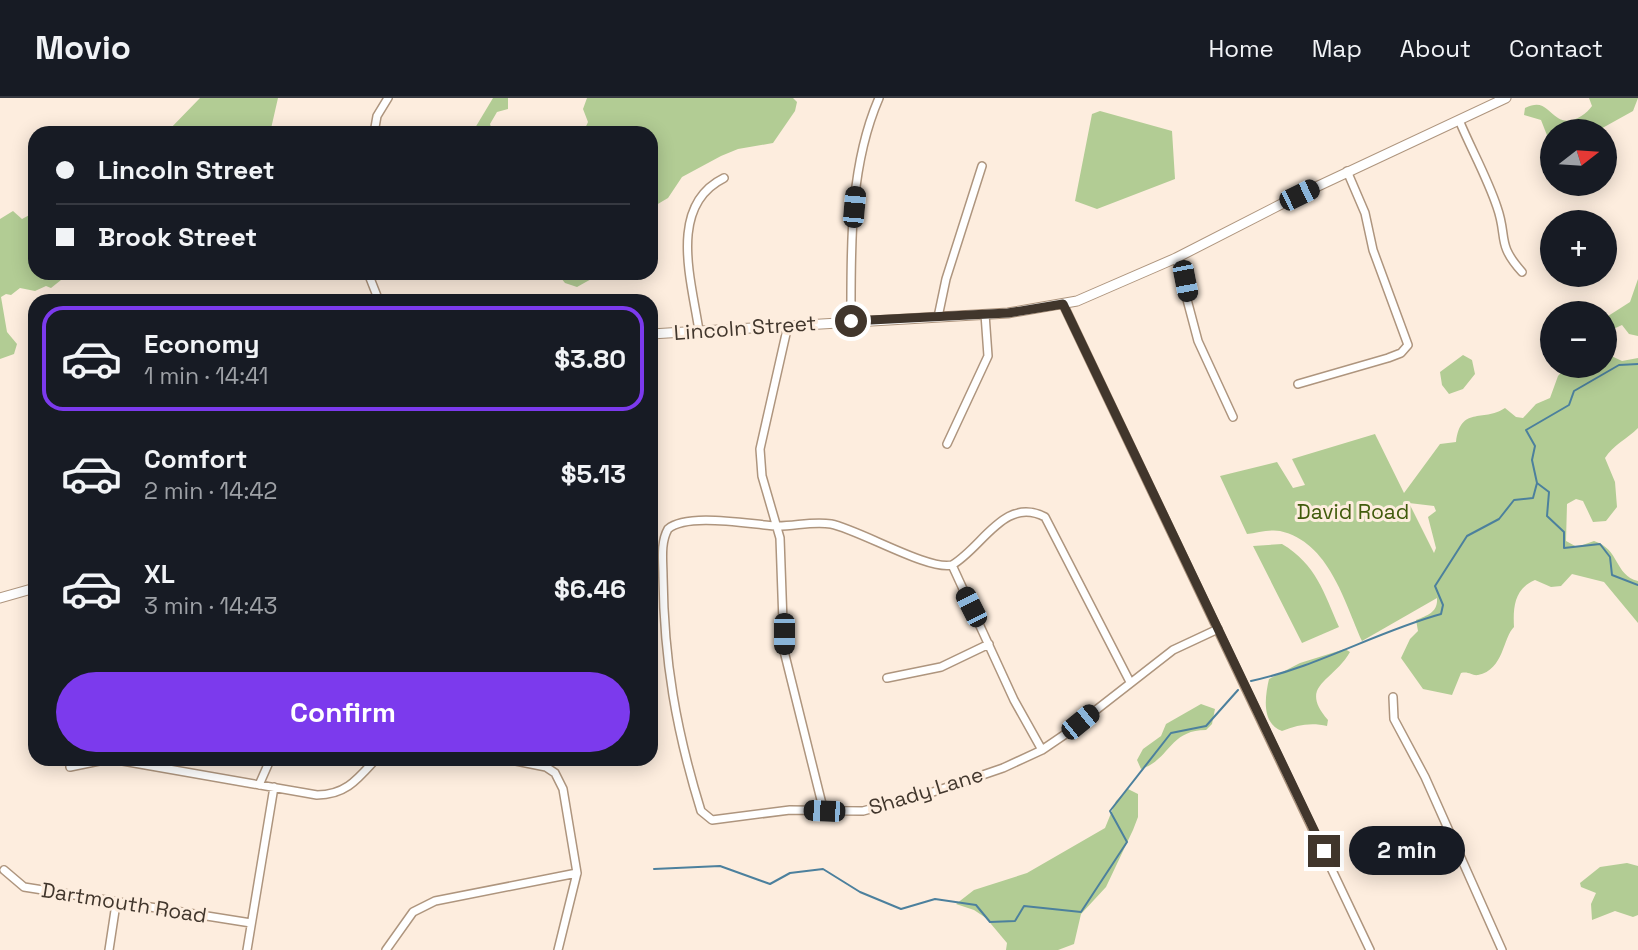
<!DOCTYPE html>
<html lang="en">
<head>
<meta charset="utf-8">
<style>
  :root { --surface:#171b24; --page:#242831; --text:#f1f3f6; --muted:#9ea1a6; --line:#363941; --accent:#7c3aed }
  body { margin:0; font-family:"Space Grotesk",sans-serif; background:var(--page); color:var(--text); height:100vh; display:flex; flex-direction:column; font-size:26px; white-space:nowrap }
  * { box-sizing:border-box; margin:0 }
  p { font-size:23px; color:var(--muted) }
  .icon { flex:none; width:38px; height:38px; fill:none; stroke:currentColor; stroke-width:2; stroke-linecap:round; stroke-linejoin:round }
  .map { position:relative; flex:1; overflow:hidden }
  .details { position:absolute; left:28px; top:196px; width:630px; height:472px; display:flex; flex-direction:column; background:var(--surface); border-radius:21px; box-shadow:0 4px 18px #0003 }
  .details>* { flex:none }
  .banner { position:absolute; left:28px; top:28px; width:630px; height:154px; border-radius:21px; box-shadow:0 4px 18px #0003; display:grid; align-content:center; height:154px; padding:0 28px; background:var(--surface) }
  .needle { width:46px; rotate:73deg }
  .fabs { position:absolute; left:1540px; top:21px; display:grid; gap:14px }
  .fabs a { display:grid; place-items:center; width:77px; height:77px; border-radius:50%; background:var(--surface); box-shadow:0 4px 18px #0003; font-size:35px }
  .end { position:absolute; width:32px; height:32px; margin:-16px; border:9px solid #41362c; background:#fff; box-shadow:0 0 0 4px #fff }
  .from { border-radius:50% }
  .bubble { position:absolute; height:49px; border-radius:24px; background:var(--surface); box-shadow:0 4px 18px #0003; font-size:23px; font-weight:600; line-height:49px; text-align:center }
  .car { position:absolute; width:21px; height:42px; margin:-21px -10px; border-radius:9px; box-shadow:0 0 5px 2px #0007; background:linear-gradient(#222 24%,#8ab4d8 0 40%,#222 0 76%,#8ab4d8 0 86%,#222 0) }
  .banner b { display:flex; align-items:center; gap:24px; height:66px; font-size:26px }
  .banner b+b { border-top:2px solid var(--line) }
  .banner i { width:18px; height:18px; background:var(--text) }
  ul { padding:12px 0 0; list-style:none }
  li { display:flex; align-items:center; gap:21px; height:105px; margin:0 14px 10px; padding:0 14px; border:4px solid transparent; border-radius:21px }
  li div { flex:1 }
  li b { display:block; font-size:26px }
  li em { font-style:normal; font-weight:600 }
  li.selected { border-color:var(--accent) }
  li>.icon { width:63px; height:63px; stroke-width:1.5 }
  .primary-button { display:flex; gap:14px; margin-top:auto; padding:14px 28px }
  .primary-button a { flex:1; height:80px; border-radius:42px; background:var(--accent); color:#fff; font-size:28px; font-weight:600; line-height:80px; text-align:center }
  header { display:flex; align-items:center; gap:42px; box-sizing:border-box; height:98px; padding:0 35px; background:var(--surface); border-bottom:2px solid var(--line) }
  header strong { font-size:33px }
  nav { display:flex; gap:38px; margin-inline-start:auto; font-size:24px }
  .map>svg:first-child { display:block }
  .green { fill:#b2cc94; fill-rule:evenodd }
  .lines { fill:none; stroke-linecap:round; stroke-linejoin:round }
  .stream { stroke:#4c809d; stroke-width:2 }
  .minor-casing { stroke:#ae957e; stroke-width:10 }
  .major-casing { stroke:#ae957e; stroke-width:11 }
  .minor { stroke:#fff; stroke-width:7 }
  .major { stroke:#fff; stroke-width:9 }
  .route { stroke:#41362c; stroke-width:9 }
  .labels { text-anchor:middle; stroke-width:6; stroke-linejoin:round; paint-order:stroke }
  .street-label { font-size:21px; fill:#41362c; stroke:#fdedde }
  .park-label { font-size:21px; fill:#405b0c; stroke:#fdedde }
</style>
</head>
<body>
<header>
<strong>Movio</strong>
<nav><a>Home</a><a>Map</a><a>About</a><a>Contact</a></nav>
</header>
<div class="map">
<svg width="1638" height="852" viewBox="0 0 1638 852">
  <rect width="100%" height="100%" fill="#fdedde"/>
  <!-- green -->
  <path class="green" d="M 200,0 L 278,0 L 270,35 L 166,35 Z
    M 493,0 L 508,0 L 508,11 L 497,14 L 490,26 L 493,35 L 472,35 Z
    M 587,0 L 793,0 L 797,4 L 795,13 L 773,45 L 738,51 L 721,58 L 682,79 L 668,100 L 651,110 L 651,35 L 583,35 L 588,24 L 583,11 Z
    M 1589,0 L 1638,0 L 1633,13 L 1597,33 L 1552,33 L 1552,50 L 1541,22 L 1524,17 L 1525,10 C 1543,1 1546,12 1558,20 C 1569,28 1586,17 1592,8 Z
    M 1100,13 L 1172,33 L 1175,81 L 1097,111 L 1075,103 L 1092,16 Z
    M 13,113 L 22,121 L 35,114 L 35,175 L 61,175 L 61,182 L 51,190 L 46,188 L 35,193 L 20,190 L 11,197 L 6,196 L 1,199 L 7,234 L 17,246 L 14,256 L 0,261 L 0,121 Z
    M 557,175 L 602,175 L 577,189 L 565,185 Z
    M 1638,181 L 1638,238 L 1629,236 L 1622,227 L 1609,233 L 1605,230 L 1605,220 L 1630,204 Z
    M 1605,255 L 1622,263 L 1638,260 L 1638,330 C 1627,341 1613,347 1605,360 L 1615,384 L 1617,409 L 1606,423 L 1593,424 L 1583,403 L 1576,401 L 1567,406 L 1566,443 L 1577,449 L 1594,443 C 1620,451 1614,477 1638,483 L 1638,525 L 1604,484 L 1572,476 L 1561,488 L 1551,489 L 1535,482 C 1514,491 1513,510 1514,529 C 1503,539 1504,572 1478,577 C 1472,578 1469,573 1461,575 L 1452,597 L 1423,591 L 1401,560 L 1410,541 L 1418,533 L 1416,522 C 1428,517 1438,514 1437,500 L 1362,543 C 1344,503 1329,444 1280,433 C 1270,431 1257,435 1247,436 L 1220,378 L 1277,364 L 1293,390 L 1305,387 L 1292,361 L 1375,336 L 1404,395 L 1440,346 L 1456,344 C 1461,307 1482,325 1505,310 L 1516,319 L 1523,320 L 1536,306 L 1550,300 L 1558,278 L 1565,270 L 1605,268 ZM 1409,405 L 1434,408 L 1436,413 L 1428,419 L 1436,450 L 1434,455 Z
    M 1463,257 L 1472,262 L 1475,276 L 1463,291 L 1449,296 L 1442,287 L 1440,274 Z
    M 1282,446 C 1316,466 1324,495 1339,529 L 1302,545 L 1253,448 Z
    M 1345,551 L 1350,554 C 1332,585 1298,587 1328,622 L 1327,628 C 1311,624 1297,627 1282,633 C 1261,625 1265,599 1269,581 L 1300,565 Z
    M 1201,606 L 1215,611 L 1212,626 L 1206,632 C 1169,632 1170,662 1141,671 L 1137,662 L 1143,651 L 1161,638 L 1166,626 Z
    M 1128,691 L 1138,696 L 1138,719 L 1133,732 L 1106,789 L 1081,816 L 1074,846 L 1058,852 L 1006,852 L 1007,845 L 986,820 L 974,812 L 956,806 L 974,792 L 1027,775 L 1105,730 L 1116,703 Z
    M 1627,765 L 1638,768 L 1638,817 L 1633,819 L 1615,813 L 1592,822 L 1591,806 L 1596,795 L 1581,789 L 1580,785 L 1600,769 Z"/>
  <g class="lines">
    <!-- stream -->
    <path class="stream" d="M 1537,385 L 1549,394 L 1547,418 L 1564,434 L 1564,450 L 1600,446 L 1610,459 L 1612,477 L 1638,487
      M 1251,583 C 1317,569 1376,534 1441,516 L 1443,507 L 1435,488 L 1467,438 L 1499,421 L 1514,402 L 1533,400 L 1537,385 L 1532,362 L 1535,348 L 1526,332 L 1569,307 L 1574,293 L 1619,267 L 1638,266
      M 654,771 L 720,768 L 770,786 L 790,775 L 823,771 L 860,794 L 901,811 L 935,801 L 976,807 L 990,824 L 1015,823 L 1024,808 L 1081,814 L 1127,744 L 1110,713 L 1171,635 L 1206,628 L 1238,592"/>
    <defs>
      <path id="minor" d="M 1459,22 C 1471,51 1487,79 1497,109 C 1508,140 1496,145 1522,174
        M 374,35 L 377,18 L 388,0
        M 1176,160 L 1198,243 L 1233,319
        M 368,175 L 379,203
        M 1063,206 L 1370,852
        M 938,219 L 946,181 L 982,68
        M 851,223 C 851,149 849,69 879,0
        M 788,227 L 760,351 L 762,378 L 780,440 L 784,553 L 824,714
        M 699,233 C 692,184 667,108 724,80
        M 1298,286 L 1388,260 L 1401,255 L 1408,247 L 1373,152 L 1365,115 L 1347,73
        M 947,346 L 988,258 L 985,216
        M 952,467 C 983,449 1004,398 1045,419 L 1130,584
        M 887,580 L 941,569 L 989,546
        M 1393,599 L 1394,621 L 1425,679 L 1502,852
        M 1042,652 L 1014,602 L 952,467 C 929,473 860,432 831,426 C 813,423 796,428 778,428 C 752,427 688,414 668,431 C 660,445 663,464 663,479 C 664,563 676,632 701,713 L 712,722 L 790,712 L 863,713 L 933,694 L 1003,670 L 1042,652 L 1064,637 L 1173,552 L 1218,531
        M 117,662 L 317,697 C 345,697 357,682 375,662
        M 511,662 L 546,669 L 555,675 L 563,691 L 577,775 L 558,852
        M 70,669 L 104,662
        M 259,687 L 270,662
        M 4,772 L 24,789 L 251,825
        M 109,852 L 116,806
        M 247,852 L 274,689
        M 386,852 L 413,814 L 435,803 L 577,775"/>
      <path id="major" d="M 651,236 L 1008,215 L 1077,203 L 1176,160 L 1299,97 L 1506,0
        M 0,500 L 35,490"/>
    </defs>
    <!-- minor casing -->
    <use href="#minor" class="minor-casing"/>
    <!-- major casing -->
    <use href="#major" class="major-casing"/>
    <!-- minor -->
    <use href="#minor" class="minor"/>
    <!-- major -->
    <use href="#major" class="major"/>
  </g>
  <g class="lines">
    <!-- route -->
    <path class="route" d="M 851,223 L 1008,215 L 1063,206 L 1324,753"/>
  </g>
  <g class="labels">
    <!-- street labels -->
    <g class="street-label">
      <text transform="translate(745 230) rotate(-4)" y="7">Lincoln Street</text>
      <text transform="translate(926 693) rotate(-17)" y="7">Shady Lane</text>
      <text transform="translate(124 805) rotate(9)" y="7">Dartmouth Road</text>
    </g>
    <!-- park labels -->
    <g class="park-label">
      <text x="1353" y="421">David Road</text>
    </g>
  </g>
</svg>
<div class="fabs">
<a><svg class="needle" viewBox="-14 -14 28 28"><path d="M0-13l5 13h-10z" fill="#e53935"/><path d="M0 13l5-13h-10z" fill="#9ea1a6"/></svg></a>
<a>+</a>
<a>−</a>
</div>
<i class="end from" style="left:851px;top:223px"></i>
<i class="end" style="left:1324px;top:753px"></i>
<div class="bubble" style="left:1349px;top:728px;width:116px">2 min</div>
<i class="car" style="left:1299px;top:97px;rotate:64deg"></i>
<i class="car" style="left:854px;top:109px;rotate:5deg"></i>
<i class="car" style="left:1185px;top:183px;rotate:169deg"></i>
<i class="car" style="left:971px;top:509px;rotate:333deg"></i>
<i class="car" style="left:784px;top:536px;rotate:180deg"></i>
<i class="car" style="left:1080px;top:624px;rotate:51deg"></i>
<i class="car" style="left:824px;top:713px;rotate:272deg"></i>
<div class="banner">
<b><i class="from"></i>Lincoln Street</b>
<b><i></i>Brook Street</b>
</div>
<section class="details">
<ul>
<li class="selected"><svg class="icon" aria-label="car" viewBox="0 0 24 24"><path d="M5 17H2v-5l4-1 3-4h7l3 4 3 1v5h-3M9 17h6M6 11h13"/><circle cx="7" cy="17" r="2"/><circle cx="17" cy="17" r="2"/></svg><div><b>Economy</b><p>1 min · 14:41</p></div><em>$3.80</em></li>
<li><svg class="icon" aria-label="car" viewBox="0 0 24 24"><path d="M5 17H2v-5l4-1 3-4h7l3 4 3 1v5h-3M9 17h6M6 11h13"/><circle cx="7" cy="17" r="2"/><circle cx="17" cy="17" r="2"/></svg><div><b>Comfort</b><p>2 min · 14:42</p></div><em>$5.13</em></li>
<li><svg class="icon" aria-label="car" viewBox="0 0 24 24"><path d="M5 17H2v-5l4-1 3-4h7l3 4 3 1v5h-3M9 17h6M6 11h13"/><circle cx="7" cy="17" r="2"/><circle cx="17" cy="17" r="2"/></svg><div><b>XL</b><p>3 min · 14:43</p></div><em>$6.46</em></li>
</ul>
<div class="primary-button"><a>Confirm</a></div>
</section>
</div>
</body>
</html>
